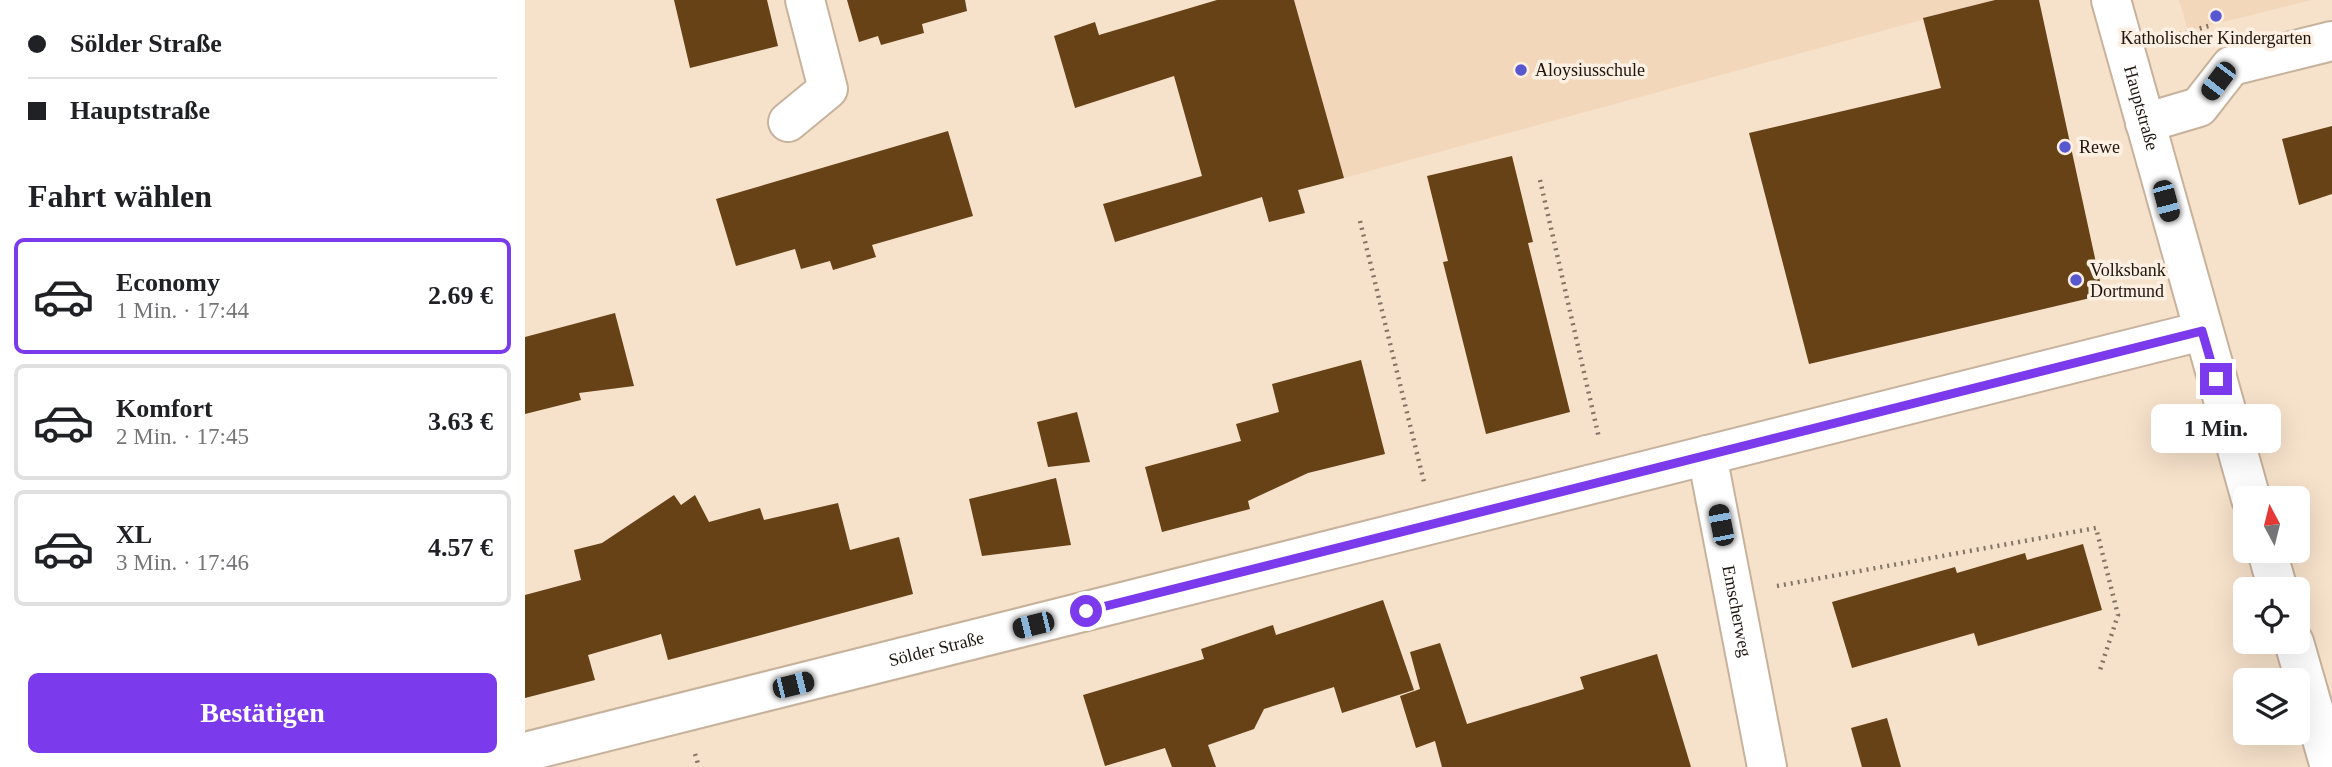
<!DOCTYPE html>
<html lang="de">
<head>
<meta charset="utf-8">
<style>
  :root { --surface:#fff; --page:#f6f6f6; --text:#202124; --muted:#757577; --line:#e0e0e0; --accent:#7c3aed }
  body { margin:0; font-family:"Times New Roman",serif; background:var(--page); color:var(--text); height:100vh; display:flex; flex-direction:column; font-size:26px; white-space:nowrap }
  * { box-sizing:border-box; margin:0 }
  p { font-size:23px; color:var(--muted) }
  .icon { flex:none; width:38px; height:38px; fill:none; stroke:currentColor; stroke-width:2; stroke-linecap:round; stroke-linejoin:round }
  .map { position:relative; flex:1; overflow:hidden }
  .panel { display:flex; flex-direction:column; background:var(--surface); width:525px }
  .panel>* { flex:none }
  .banner { display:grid; align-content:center; height:154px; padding:0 28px; background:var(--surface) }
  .needle { width:46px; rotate:353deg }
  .tools { position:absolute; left:1708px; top:486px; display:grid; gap:14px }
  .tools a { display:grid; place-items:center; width:77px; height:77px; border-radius:10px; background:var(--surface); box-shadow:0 7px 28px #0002; font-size:35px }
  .end { position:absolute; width:32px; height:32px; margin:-16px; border:9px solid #7c3aed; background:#fff; box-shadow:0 0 0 4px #fff }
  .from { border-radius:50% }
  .bubble { position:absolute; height:49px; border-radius:10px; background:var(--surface); box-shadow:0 7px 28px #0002; font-size:23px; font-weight:700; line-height:49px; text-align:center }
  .car { position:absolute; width:21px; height:42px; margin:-21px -10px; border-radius:9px; box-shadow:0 0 5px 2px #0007; background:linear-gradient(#222 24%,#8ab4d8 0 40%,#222 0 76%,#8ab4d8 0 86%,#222 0) }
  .banner b { display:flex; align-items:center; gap:24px; height:66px; font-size:26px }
  .banner b+b { border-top:2px solid var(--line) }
  .banner i { width:18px; height:18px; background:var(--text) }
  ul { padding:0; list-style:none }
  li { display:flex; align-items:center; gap:21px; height:116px; margin:0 14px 10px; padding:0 14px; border:4px solid var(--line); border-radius:10px }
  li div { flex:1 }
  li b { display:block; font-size:26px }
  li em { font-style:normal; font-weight:700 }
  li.current { border-color:var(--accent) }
  li>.icon { width:63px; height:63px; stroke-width:1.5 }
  h2 { padding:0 28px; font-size:32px; line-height:84px }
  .primary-button { display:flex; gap:14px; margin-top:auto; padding:14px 28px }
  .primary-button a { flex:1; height:80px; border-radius:10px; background:var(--accent); color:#fff; font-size:28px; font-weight:700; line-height:80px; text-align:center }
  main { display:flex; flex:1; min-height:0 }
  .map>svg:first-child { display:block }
  .built { fill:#f3d7bb }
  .building { fill:#664216 }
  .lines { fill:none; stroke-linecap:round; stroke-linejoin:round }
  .minor-casing { stroke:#c7b29c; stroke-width:42 }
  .major-casing { stroke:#c7b29c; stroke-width:42 }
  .path { stroke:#837566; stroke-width:4.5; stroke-dasharray:2 5; stroke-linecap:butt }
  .minor { stroke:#fff; stroke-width:38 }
  .major { stroke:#fff; stroke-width:38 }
  .route { stroke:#7c3aed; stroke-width:9 }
  .poi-dot { fill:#5757cf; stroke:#fdefe2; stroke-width:2.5 }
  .labels { text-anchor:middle; stroke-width:7; stroke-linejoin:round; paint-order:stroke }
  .poi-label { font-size:18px; fill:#1d160e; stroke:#fdefe2; text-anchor:start }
  .street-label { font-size:18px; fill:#1d160e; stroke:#fdefe2 }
</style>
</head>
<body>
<main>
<section class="panel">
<div class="banner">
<b><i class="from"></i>Sölder Straße</b>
<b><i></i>Hauptstraße</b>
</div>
<h2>Fahrt wählen</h2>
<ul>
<li class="current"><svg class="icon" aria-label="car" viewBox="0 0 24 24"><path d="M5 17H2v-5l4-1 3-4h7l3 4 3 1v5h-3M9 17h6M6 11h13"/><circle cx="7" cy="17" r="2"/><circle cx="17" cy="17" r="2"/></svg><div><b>Economy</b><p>1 Min. · 17:44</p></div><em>2.69 €</em></li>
<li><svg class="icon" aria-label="car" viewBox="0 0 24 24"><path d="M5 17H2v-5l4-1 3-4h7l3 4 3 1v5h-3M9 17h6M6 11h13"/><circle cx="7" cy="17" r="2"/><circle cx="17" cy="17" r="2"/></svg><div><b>Komfort</b><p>2 Min. · 17:45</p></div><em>3.63 €</em></li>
<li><svg class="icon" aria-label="car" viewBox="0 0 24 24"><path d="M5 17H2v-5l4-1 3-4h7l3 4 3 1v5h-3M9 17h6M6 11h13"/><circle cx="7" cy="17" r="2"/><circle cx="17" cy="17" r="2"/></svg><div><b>XL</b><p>3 Min. · 17:46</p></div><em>4.57 €</em></li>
</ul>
<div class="primary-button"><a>Bestätigen</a></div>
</section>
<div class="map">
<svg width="1807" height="767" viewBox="0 0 1807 767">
  <rect width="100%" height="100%" fill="#f6e1ca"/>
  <!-- built -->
  <path class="built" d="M 769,0 L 1470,0 L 819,178 Z
    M 1654,0 L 1786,0 L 1663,31 Z"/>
  <!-- building -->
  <path class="building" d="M 149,0 L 242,0 L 253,46 L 165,68 Z
    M 322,0 L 440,0 L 442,11 L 397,24 L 399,33 L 356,45 L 353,36 L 334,42 Z
    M 692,0 L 769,0 L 819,178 L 773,190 L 780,213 L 744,222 L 737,197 L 590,242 L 578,204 L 677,176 L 649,76 L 550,108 L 529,36 L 570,22 L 574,35 Z
    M 1470,0 L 1514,0 L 1578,295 L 1284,364 L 1224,133 L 1416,88 L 1398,18 Z
    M 1807,126 L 1807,194 L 1774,205 L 1757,139 Z
    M 423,131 L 448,216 L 347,245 L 351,257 L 308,270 L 305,261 L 276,269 L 270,249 L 211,266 L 191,199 Z
    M 987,156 L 1008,242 L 1003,243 L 1045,412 L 961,434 L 918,262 L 923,261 L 902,176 Z
    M 90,313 L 109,386 L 54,393 L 56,400 L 0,414 L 0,337 Z
    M 836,360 L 860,454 L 783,473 L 723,501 L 725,509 L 637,532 L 620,467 L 716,441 L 711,424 L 754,412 L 747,384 Z
    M 552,412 L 565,462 L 523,467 L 512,422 Z
    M 531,478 L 546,545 L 457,556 L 444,499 Z
    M 149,495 L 156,505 L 170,495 L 184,522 L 235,508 L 239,520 L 313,503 L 325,550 L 374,537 L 388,594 L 143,660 L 136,634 L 63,655 L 70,680 L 0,698 L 0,595 L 56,580 L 49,550 L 77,543 Z
    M 1558,544 L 1577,610 L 1453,646 L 1449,633 L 1327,668 L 1307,602 L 1430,567 L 1432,573 L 1500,553 L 1502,560 Z
    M 858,600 L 889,690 L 817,713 L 809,687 L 739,709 L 729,729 L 683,745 L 691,767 L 647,767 L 640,748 L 580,766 L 558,695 L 679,659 L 676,649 L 748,625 L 751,635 Z
    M 915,643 L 942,724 L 1059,689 L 1055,677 L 1132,654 L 1166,767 L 917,767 L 910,741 L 891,748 L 875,696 L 895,689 L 885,652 Z
    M 1362,718 L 1376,767 L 1337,767 L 1326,728 Z"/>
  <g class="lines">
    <defs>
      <g id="minor">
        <path d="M 263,122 L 303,89 L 280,0"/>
        <path d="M 1620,123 L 1674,107 L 1706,66 L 1807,41"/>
        <path id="s1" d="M 1182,455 L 1242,767"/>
        <path id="s2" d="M 0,752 L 1677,331"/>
      </g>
      <g id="major">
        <path id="s3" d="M 1586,0 L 1726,499"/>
        <path d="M 1742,551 L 1753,590"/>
        <path d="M 1769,642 L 1805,767"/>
      </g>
    </defs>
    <!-- minor casing -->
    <use href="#minor" class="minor-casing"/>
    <!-- major casing -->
    <use href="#major" class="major-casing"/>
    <!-- path -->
    <path class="path" d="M 1641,38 L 1687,25
      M 1015,180 L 1074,438
      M 835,221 L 899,482
      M 1252,586 L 1571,528 L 1593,615 L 1574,673
      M 170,754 L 174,767"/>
    <!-- minor -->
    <use href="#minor" class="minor"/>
    <!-- major -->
    <use href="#major" class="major"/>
  </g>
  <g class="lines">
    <!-- route -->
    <path class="route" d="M 561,611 L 1677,331 L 1691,379"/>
  </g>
  <!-- markers -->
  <g class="poi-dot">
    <circle cx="1691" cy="16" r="7"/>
    <circle cx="996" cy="70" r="7"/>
    <circle cx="1540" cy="147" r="7"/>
    <circle cx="1551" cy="280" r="7"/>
  </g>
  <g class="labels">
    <!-- poi labels -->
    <g class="poi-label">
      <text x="1691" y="44" text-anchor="middle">Katholischer Kindergarten</text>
      <text x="1010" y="76">Aloysiusschule</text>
      <text x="1554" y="153">Rewe</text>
      <text x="1565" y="276">Volksbank<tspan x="1565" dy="21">Dortmund</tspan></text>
    </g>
    <!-- street labels -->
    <g class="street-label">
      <text dy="6" stroke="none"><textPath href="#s3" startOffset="112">Hauptstraße</textPath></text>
      <text dy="6" stroke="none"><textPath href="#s1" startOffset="159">Emscherweg</textPath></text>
      <text dy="6" stroke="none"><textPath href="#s2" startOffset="424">Sölder Straße</textPath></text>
    </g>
  </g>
</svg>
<div class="tools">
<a><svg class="needle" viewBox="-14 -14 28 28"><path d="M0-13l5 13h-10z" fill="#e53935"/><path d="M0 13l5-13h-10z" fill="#757577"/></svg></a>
<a><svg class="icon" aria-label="locate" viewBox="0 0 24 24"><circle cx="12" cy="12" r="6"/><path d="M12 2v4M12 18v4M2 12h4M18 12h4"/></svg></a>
<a><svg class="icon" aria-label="layers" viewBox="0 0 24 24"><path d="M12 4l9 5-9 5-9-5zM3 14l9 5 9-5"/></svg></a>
</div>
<i class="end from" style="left:561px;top:611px"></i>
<i class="end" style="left:1691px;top:379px"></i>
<div class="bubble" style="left:1626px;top:404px;width:130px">1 Min.</div>
<i class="car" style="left:1693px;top:81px;rotate:217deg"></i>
<i class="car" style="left:1641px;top:201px;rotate:165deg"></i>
<i class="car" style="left:1196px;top:525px;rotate:349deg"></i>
<i class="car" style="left:508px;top:625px;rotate:256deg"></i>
<i class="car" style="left:268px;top:685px;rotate:76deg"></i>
</div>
</main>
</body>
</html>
